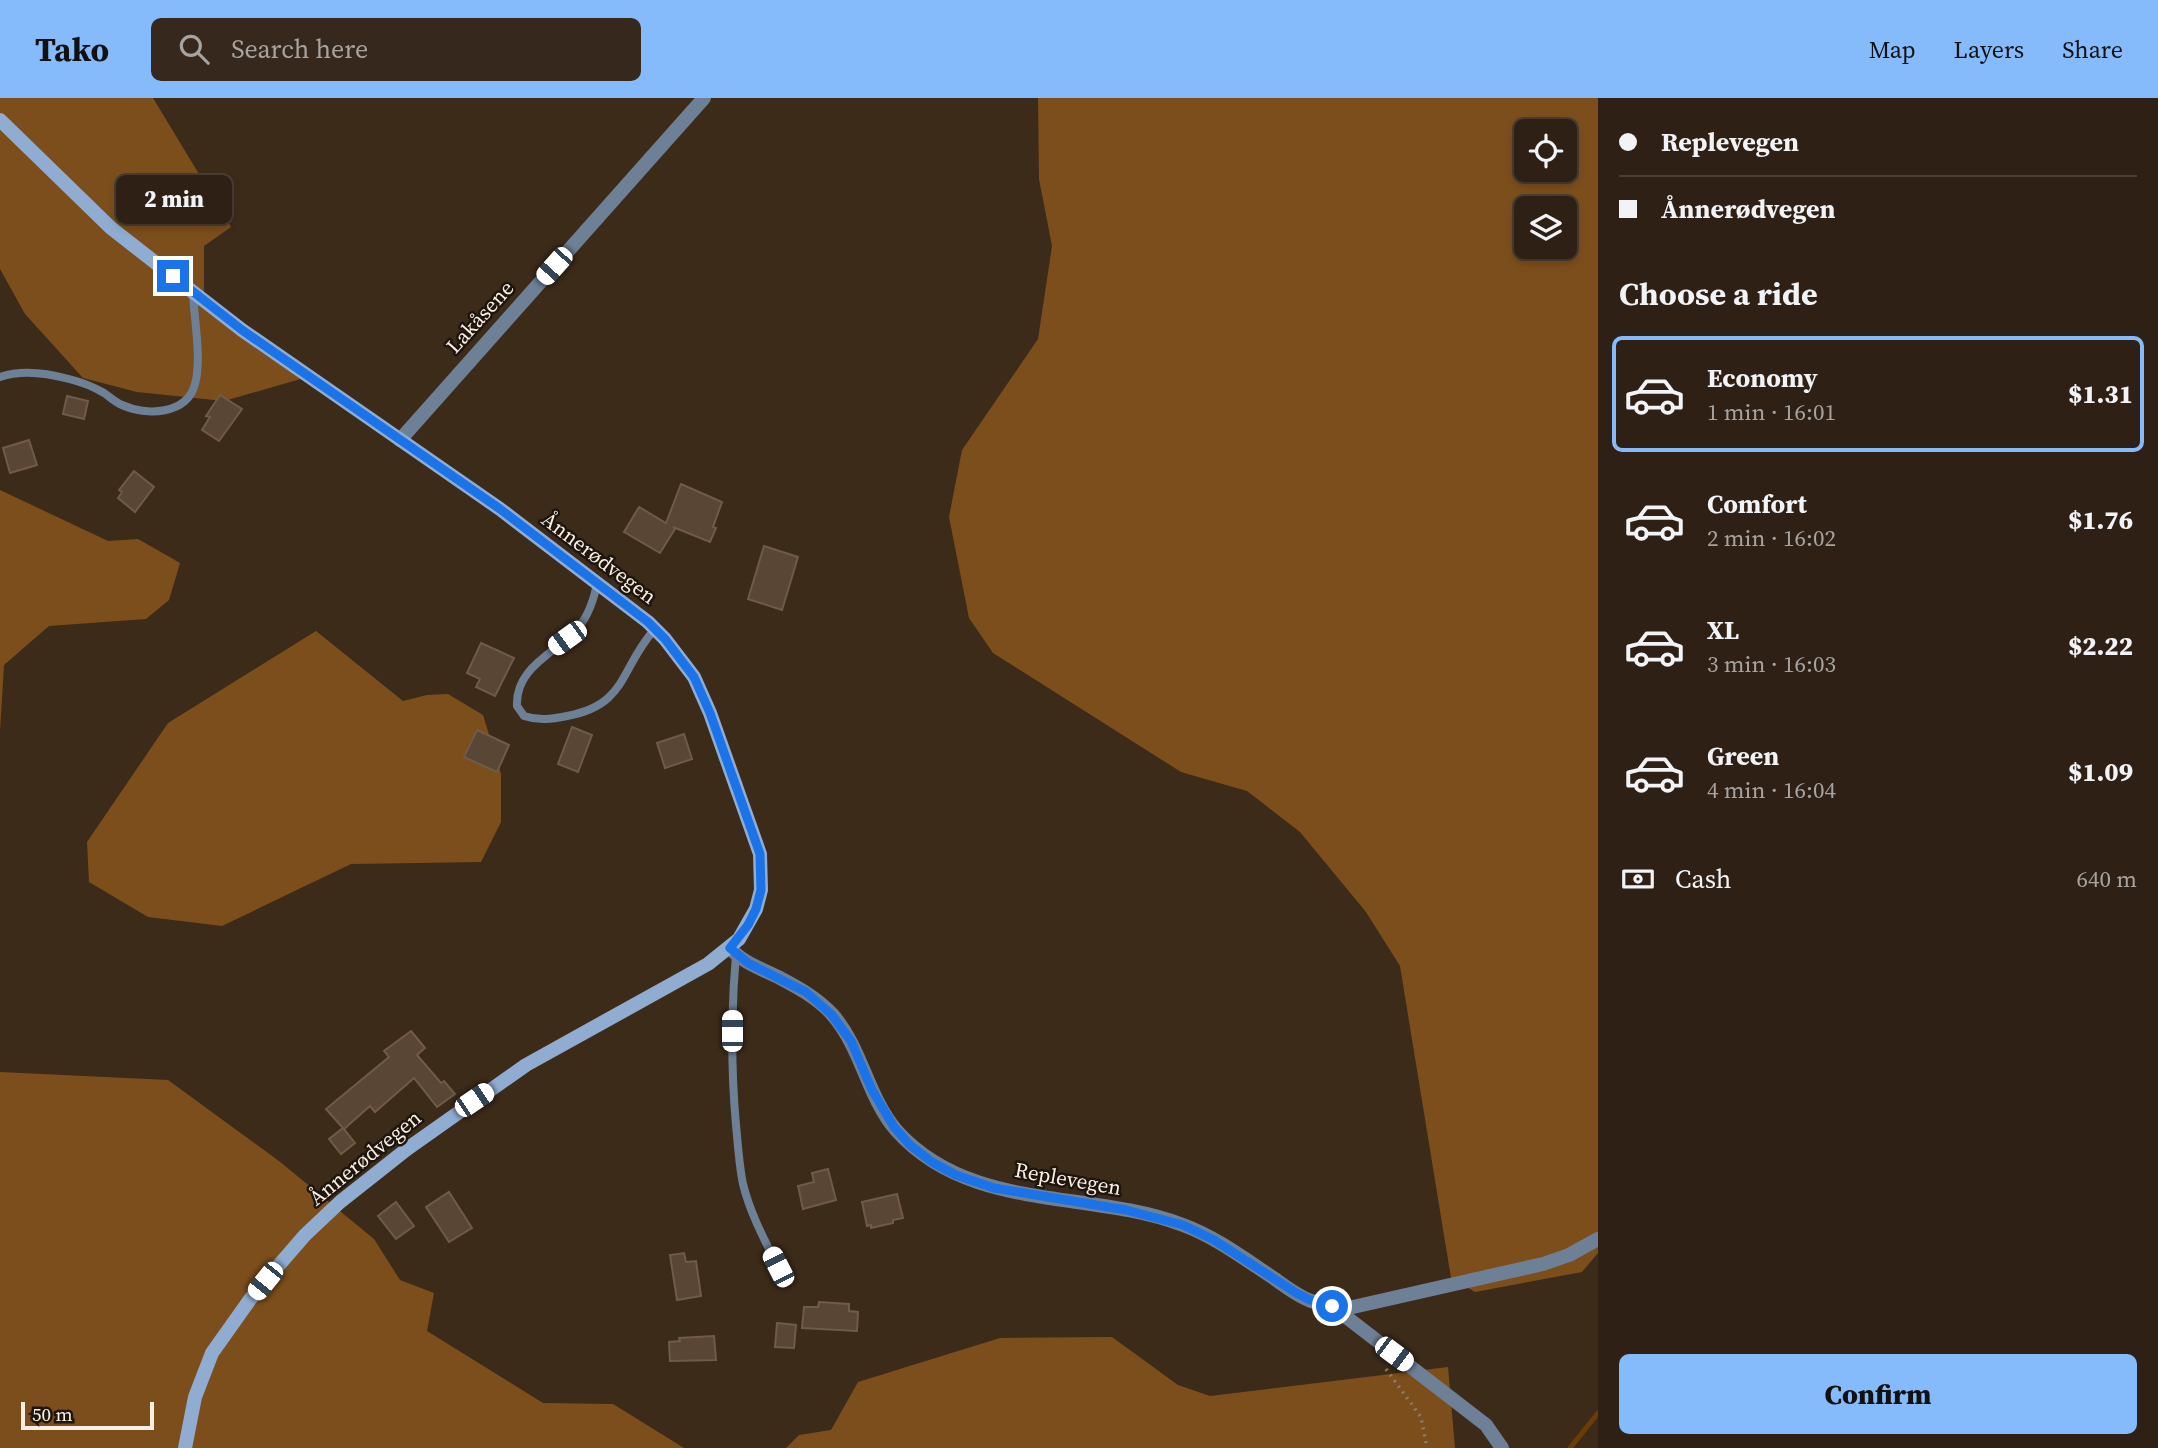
<!DOCTYPE html>
<html lang="en">
<head>
<meta charset="utf-8">
<style>
  :root { --surface:#2e2014; --page:#36281d; --text:#f1f3f6; --muted:#a7a3a0; --line:#493e34; --accent:#85bbfb }
  body { margin:0; font-family:"Source Serif 4",serif; background:var(--page); color:var(--text); height:100vh; display:flex; flex-direction:column; font-size:26px; white-space:nowrap }
  * { box-sizing:border-box; margin:0 }
  p { font-size:23px; color:var(--muted) }
  .icon { flex:none; width:38px; height:38px; fill:none; stroke:currentColor; stroke-width:2; stroke-linecap:round; stroke-linejoin:round }
  .map { position:relative; flex:1; overflow:hidden }
  .panel { display:flex; flex-direction:column; background:var(--surface); width:560px }
  .panel>* { flex:none }
  .top-card { display:grid; align-content:center; height:154px; padding:0 21px; background:var(--surface) }
  .controls { position:absolute; left:1514px; top:21px; display:grid; gap:14px }
  .controls a { display:grid; place-items:center; width:63px; height:63px; border-radius:10px; background:var(--surface); box-shadow:0 4px 10px #0003,0 0 0 2px var(--line); font-size:35px }
  .scale { position:absolute; left:21px; bottom:18px; width:133px; box-sizing:border-box; padding-left:7px; border:4px solid #fbefe4; border-top:0; font-size:19px; line-height:24px; white-space:nowrap; color:#fbefe4; -webkit-text-stroke:5px #1e160e; paint-order:stroke }
  .end { position:absolute; width:32px; height:32px; margin:-16px; border:9px solid #1a73e8; background:#fff; box-shadow:0 0 0 4px #fff }
  .from { border-radius:50% }
  .bubble { position:absolute; height:49px; border-radius:10px; background:var(--surface); box-shadow:0 4px 10px #0003,0 0 0 2px var(--line); font-size:23px; font-weight:800; line-height:49px; text-align:center }
  .car { position:absolute; width:21px; height:42px; margin:-21px -10px; border-radius:9px; box-shadow:0 0 5px 2px #0007; background:linear-gradient(#fff 24%,#345 0 40%,#fff 0 76%,#345 0 86%,#fff 0) }
  .top-card b { display:flex; align-items:center; gap:24px; height:66px; font-size:26px }
  .top-card b+b { border-top:2px solid var(--line) }
  .top-card i { width:18px; height:18px; background:var(--text) }
  ul { padding:0; list-style:none }
  li { display:flex; align-items:center; gap:21px; height:116px; margin:0 14px 10px; padding:0 7px; border:4px solid transparent; border-radius:10px }
  li div { flex:1 }
  li b { display:block; font-size:26px }
  li em { font-style:normal; font-weight:800 }
  li.selected { border-color:var(--accent) }
  li>.icon { width:63px; height:63px; stroke-width:1.5 }
  h2 { padding:0 21px; font-size:32px; line-height:84px }
  .pay { display:flex; align-items:center; gap:18px; height:77px; padding:0 21px; font-size:26px }
  .pay p { margin-inline-start:auto }
  .cta { display:flex; gap:14px; margin-top:auto; padding:14px 21px }
  .cta a { flex:1; height:80px; border-radius:10px; background:var(--accent); color:#111; font-size:28px; font-weight:800; line-height:80px; text-align:center }
  header { display:flex; align-items:center; gap:42px; box-sizing:border-box; height:98px; padding:0 35px; background:var(--accent); color:#111 }
  header strong { font-size:33px }
  nav { display:flex; gap:38px; margin-inline-start:auto; font-size:24px }
  .search { width:490px; height:63px; background:var(--page); display:flex; align-items:center; gap:18px; box-sizing:border-box; padding:0 24px; border-radius:10px; color:var(--muted); font-size:26px }
  main { display:flex; flex:1; min-height:0 }
  .map>svg:first-child { display:block }
  .forest { fill:#7c4e1c; fill-rule:evenodd }
  .lines { fill:none; stroke-linecap:round; stroke-linejoin:round }
  .stream { stroke:#6a3d04; stroke-width:5 }
  .building { fill:#5a4634; stroke:#6f5b48; stroke-width:2 }
  .path { stroke:#8b7b6d; stroke-width:3.5; stroke-dasharray:2 5; stroke-linecap:butt }
  .service { stroke:#6e8096; stroke-width:8 }
  .minor { stroke:#6e8096; stroke-width:14 }
  .secondary { stroke:#90add1; stroke-width:14 }
  .route { stroke:#1a73e8; stroke-width:9 }
  .labels { text-anchor:middle; stroke-width:5; stroke-linejoin:round; paint-order:stroke }
  .street-label { font-size:21px; fill:#fbefe4; stroke:#1e160e }
</style>
</head>
<body>
<header>
<strong>Tako</strong>
<div class="search"><svg class="icon" aria-label="search" viewBox="0 0 24 24"><circle cx="10" cy="10" r="6"/><path d="M15 15l6 6"/></svg>Search here</div>
<nav><a>Map</a><a>Layers</a><a>Share</a></nav>
</header>
<main>
<div class="map">
<svg width="1598" height="1350" viewBox="0 0 1598 1350">
  <rect width="100%" height="100%" fill="#3d2b1a"/>
  <!-- forest -->
  <path class="forest" d="M 0,0 L 153,0 L 231,129 L 204,148 L 204,196 L 304,280 L 224,303 L 137,294 L 83,280 L 25,216 L 0,171 Z
    M 1038,0 L 1598,0 L 1598,1155 L 1582,1174 L 1475,1194 L 1451,1180 L 1400,868 L 1366,814 L 1300,734 L 1247,693 L 1181,674 L 993,555 L 969,520 L 949,419 L 962,352 L 1038,241 L 1052,148 L 1039,81 ZM 1526,33 L 1564,33 L 1564,72 L 1526,72 ZM 1526,110 L 1564,110 L 1564,149 L 1526,149 Z
    M 0,392 L 108,443 L 138,441 L 180,465 L 169,502 L 146,521 L 49,528 L 4,567 L 0,633 Z
    M 316,533 L 403,603 L 427,597 L 448,596 L 483,617 L 501,676 L 501,724 L 481,764 L 351,766 L 222,828 L 148,819 L 89,784 L 87,744 L 168,625 Z
    M 0,974 L 168,982 L 279,1063 L 374,1141 L 400,1182 L 434,1195 L 427,1233 L 543,1305 L 613,1306 L 684,1350 L 0,1350 Z
    M 1112,1239 L 1178,1287 L 1210,1298 L 1448,1269 L 1455,1350 L 786,1350 L 799,1337 L 831,1332 L 858,1284 L 1000,1240 Z"/>
  <g class="lines">
    <!-- stream -->
    <path class="stream" d="M 1570,1350 L 1598,1315"/>
  </g>
  <!-- building -->
  <path class="building" d="M 220,297 L 242,311 L 219,343 L 202,332 L 210,319 L 206,318 Z
    M 67,298 L 88,303 L 84,321 L 63,316 Z
    M 29,342 L 37,367 L 10,375 L 3,350 Z
    M 134,373 L 154,389 L 135,414 L 118,400 L 122,394 L 119,392 Z
    M 681,386 L 722,404 L 713,429 L 716,430 L 710,444 L 673,429 L 675,431 L 660,455 L 624,434 L 639,409 L 666,425 Z
    M 764,448 L 798,459 L 782,512 L 748,501 Z
    M 481,545 L 514,560 L 495,598 L 476,589 L 480,581 L 467,575 Z
    M 572,629 L 592,637 L 578,674 L 558,666 Z
    M 477,632 L 509,647 L 497,674 L 464,659 Z
    M 684,636 L 692,661 L 665,670 L 657,645 Z
    M 411,933 L 425,950 L 417,957 L 441,985 L 444,983 L 455,996 L 437,1009 L 414,980 L 375,1014 L 370,1008 L 344,1031 L 355,1045 L 341,1056 L 329,1041 L 343,1030 L 326,1011 L 389,959 L 384,953 Z
    M 828,1071 L 836,1102 L 803,1111 L 798,1088 L 814,1084 L 812,1075 Z
    M 449,1094 L 472,1130 L 449,1144 L 426,1109 Z
    M 897,1096 L 903,1120 L 893,1122 L 893,1125 L 871,1130 L 871,1127 L 867,1128 L 862,1104 Z
    M 396,1104 L 414,1128 L 396,1141 L 378,1118 Z
    M 684,1155 L 686,1164 L 696,1163 L 701,1198 L 677,1202 L 670,1157 Z
    M 819,1204 L 849,1206 L 849,1213 L 858,1214 L 857,1233 L 802,1230 L 804,1209 L 818,1209 Z
    M 777,1225 L 796,1227 L 794,1250 L 775,1249 Z
    M 714,1238 L 716,1262 L 670,1263 L 669,1244 L 680,1243 L 679,1240 Z"/>
  <g class="lines">
    <!-- path -->
    <path class="path" d="M 1386,1271 L 1421,1319 L 1427,1350"/>
    <!-- service -->
    <path class="service" d="M 0,279 C 22,271 47,275 69,281 C 81,284 94,289 104,295 C 110,299 115,304 122,307 C 146,318 187,317 195,286 C 202,260 194,222 193,194
      M 597,486 C 594,500 590,515 580,527 C 560,554 515,567 517,608 L 524,618 C 539,623 552,621 567,618 C 628,607 620,569 655,531
      M 736,857 C 731,913 731,971 736,1027 C 738,1047 739,1067 743,1086 C 750,1115 765,1143 778,1169"/>
    <!-- minor -->
    <path class="minor" d="M 400,342 L 704,0
      M 730,850 C 743,865 762,871 780,880 C 799,890 817,900 832,916 C 862,950 867,998 896,1032 C 970,1115 1088,1091 1183,1127 C 1216,1139 1246,1162 1275,1181 C 1286,1189 1298,1198 1311,1203 C 1325,1207 1339,1208 1353,1209 L 1543,1166 L 1569,1157 L 1598,1141
      M 1332,1208 L 1486,1327 L 1502,1350"/>
    <!-- secondary -->
    <path class="secondary" d="M 0,22 L 111,130 L 193,194 L 242,232 L 500,411 L 648,524 L 665,541 L 694,579 L 710,615 L 760,756 L 761,792 L 756,811 L 739,841 L 708,866 L 526,967 L 407,1051 L 340,1104 L 305,1137 L 279,1167 L 251,1200 L 212,1255 L 195,1299 L 185,1350"/>
  </g>
  <g class="lines">
    <!-- route -->
    <path class="route" d="M 173,178 L 242,232 L 500,411 L 648,524 L 665,541 L 694,579 L 710,615 L 760,756 L 761,792 L 756,811 L 748,827 L 730,850 L 748,865 L 806,894 L 832,917 L 851,943 L 872,992 L 894,1029 L 910,1047 L 932,1064 L 956,1077 L 994,1090 L 1126,1112 L 1183,1127 L 1214,1142 L 1298,1196 L 1310,1202 L 1332,1208"/>
  </g>
  <g class="labels">
    <!-- street labels -->
    <g class="street-label">
      <text transform="translate(480 219) rotate(-48)" y="7">Lakåsene</text>
      <text transform="translate(599 460) rotate(37)" y="7">Ånnerødvegen</text>
      <text transform="translate(365 1060) rotate(-39)" y="7">Ånnerødvegen</text>
      <text transform="translate(1068 1081) rotate(10)" y="7">Replevegen</text>
    </g>
  </g>
</svg>
<div class="controls">
<a><svg class="icon" aria-label="locate" viewBox="0 0 24 24"><circle cx="12" cy="12" r="6"/><path d="M12 2v4M12 18v4M2 12h4M18 12h4"/></svg></a>
<a><svg class="icon" aria-label="layers" viewBox="0 0 24 24"><path d="M12 4l9 5-9 5-9-5zM3 14l9 5 9-5"/></svg></a>
</div>
<div class="scale">50 m</div>
<i class="end from" style="left:1332px;top:1208px"></i>
<i class="end" style="left:173px;top:178px"></i>
<div class="bubble" style="left:116px;top:77px;width:116px">2 min</div>
<i class="car" style="left:554px;top:168px;rotate:222deg"></i>
<i class="car" style="left:567px;top:540px;rotate:234deg"></i>
<i class="car" style="left:732px;top:933px;rotate:0deg"></i>
<i class="car" style="left:474px;top:1002px;rotate:56deg"></i>
<i class="car" style="left:778px;top:1169px;rotate:333deg"></i>
<i class="car" style="left:265px;top:1183px;rotate:219deg"></i>
<i class="car" style="left:1394px;top:1256px;rotate:127deg"></i>
</div>
<section class="panel">
<div class="top-card">
<b><i class="from"></i>Replevegen</b>
<b><i></i>Ånnerødvegen</b>
</div>
<h2>Choose a ride</h2>
<ul>
<li class="selected"><svg class="icon" aria-label="car" viewBox="0 0 24 24"><path d="M5 17H2v-5l4-1 3-4h7l3 4 3 1v5h-3M9 17h6M6 11h13"/><circle cx="7" cy="17" r="2"/><circle cx="17" cy="17" r="2"/></svg><div><b>Economy</b><p>1 min · 16:01</p></div><em>$1.31</em></li>
<li><svg class="icon" aria-label="car" viewBox="0 0 24 24"><path d="M5 17H2v-5l4-1 3-4h7l3 4 3 1v5h-3M9 17h6M6 11h13"/><circle cx="7" cy="17" r="2"/><circle cx="17" cy="17" r="2"/></svg><div><b>Comfort</b><p>2 min · 16:02</p></div><em>$1.76</em></li>
<li><svg class="icon" aria-label="car" viewBox="0 0 24 24"><path d="M5 17H2v-5l4-1 3-4h7l3 4 3 1v5h-3M9 17h6M6 11h13"/><circle cx="7" cy="17" r="2"/><circle cx="17" cy="17" r="2"/></svg><div><b>XL</b><p>3 min · 16:03</p></div><em>$2.22</em></li>
<li><svg class="icon" aria-label="car" viewBox="0 0 24 24"><path d="M5 17H2v-5l4-1 3-4h7l3 4 3 1v5h-3M9 17h6M6 11h13"/><circle cx="7" cy="17" r="2"/><circle cx="17" cy="17" r="2"/></svg><div><b>Green</b><p>4 min · 16:04</p></div><em>$1.09</em></li>
</ul>
<div class="pay"><svg class="icon" aria-label="cash" viewBox="0 0 24 24"><path d="M3 7h18v10H3z"/><circle cx="12" cy="12" r="2"/></svg>Cash<p>640 m</p></div>
<div class="cta"><a>Confirm</a></div>
</section>
</main>
</body>
</html>
